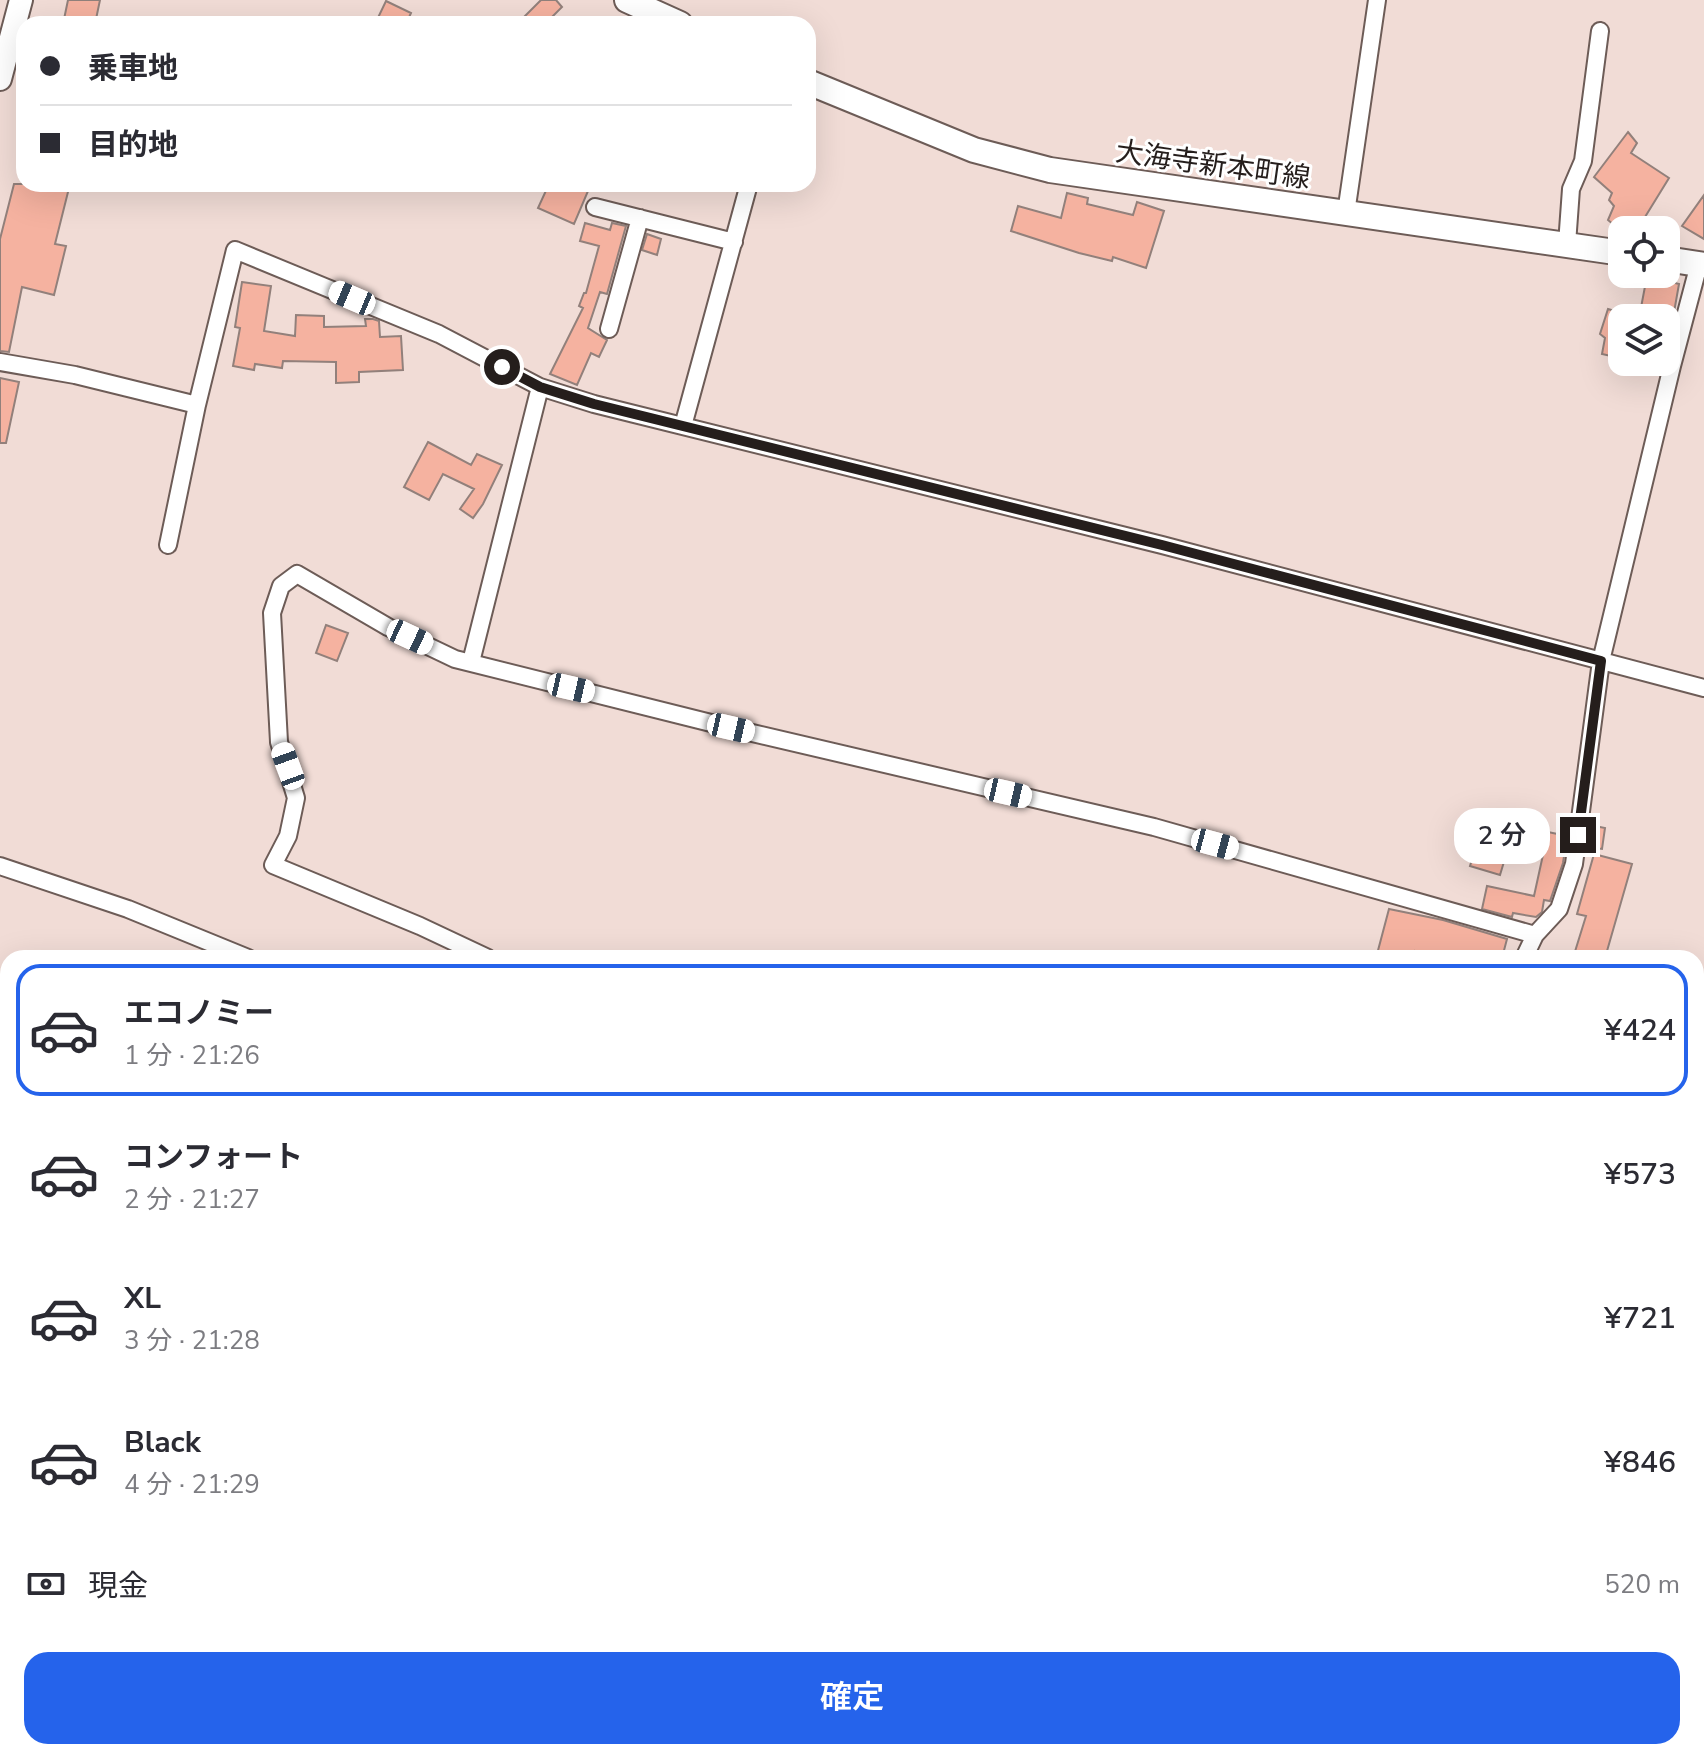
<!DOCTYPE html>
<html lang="ja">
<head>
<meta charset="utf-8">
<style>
  :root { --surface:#fff; --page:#f7f7f7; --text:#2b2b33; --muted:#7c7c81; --line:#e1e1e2; --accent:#2563eb }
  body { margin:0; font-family:"Nunito Sans","Noto Sans JP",sans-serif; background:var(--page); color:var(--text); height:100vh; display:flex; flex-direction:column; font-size:30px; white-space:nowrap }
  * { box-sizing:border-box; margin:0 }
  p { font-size:26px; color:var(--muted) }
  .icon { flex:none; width:44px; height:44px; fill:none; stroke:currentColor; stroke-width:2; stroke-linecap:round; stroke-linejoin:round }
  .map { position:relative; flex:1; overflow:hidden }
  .details { position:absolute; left:0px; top:950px; width:1704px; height:810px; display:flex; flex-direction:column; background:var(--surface); border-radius:24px 24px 0 0; box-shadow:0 8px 32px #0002 }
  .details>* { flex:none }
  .banner { position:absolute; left:16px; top:16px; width:800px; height:176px; border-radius:24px; box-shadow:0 8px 32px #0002; display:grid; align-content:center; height:176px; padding:0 24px; background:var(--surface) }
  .controls { position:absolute; left:1608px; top:216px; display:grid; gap:16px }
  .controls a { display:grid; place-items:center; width:72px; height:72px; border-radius:16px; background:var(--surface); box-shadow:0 8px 32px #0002; font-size:40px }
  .end { position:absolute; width:36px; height:36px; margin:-18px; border:10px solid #251e1c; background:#fff; box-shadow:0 0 0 4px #fff }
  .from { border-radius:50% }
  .bubble { position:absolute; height:56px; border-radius:24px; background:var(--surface); box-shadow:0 8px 32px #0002; font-size:26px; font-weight:600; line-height:56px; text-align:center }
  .car { position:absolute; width:24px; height:48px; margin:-24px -12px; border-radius:10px; box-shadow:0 0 6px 2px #0007; background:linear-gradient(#fff 24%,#345 0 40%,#fff 0 76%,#345 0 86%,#fff 0) }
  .banner b { display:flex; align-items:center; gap:28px; height:76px; font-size:30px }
  .banner b+b { border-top:2px solid var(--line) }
  .banner i { width:20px; height:20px; background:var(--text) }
  ul { padding:14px 0 0; list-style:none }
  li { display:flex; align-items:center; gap:24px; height:132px; margin:0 16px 12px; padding:0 8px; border:4px solid transparent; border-radius:24px }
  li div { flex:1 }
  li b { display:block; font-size:30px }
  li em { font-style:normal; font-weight:600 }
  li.selected { border-color:var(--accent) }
  li>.icon { width:72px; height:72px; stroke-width:1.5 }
  .pay { display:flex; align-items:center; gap:20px; height:88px; padding:0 24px; font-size:30px }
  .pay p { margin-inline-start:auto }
  .button { display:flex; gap:16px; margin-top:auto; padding:16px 24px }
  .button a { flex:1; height:92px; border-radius:24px; background:var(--accent); color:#fff; font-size:32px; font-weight:600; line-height:92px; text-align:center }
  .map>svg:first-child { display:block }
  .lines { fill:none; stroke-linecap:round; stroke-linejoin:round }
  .stream { stroke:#4689a0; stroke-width:5 }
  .river { stroke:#54b7d8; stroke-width:30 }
  .building { fill:#f5b2a0; stroke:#92807b; stroke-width:2 }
  .minor-casing { stroke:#6d5c57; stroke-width:20 }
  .tertiary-casing { stroke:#6d5c57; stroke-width:26 }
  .secondary-casing { stroke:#6d5c57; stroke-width:28 }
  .primary-casing { stroke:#749aa8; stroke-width:30 }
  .minor { stroke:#fff; stroke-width:16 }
  .tertiary { stroke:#fff; stroke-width:22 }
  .secondary { stroke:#fff; stroke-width:24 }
  .primary { stroke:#c5ebf8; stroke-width:26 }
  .route { stroke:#251e1c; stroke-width:10 }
  .labels { text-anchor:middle; stroke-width:6; stroke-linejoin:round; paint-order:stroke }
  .street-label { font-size:28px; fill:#251e1c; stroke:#fff }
</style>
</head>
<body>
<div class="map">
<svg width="1704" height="1759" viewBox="0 0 1704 1759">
  <rect width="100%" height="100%" fill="#f1dcd6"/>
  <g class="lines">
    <!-- stream -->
    <path class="stream" d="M 404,1752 L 427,1759"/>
    <!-- river -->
    <path class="river" d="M 0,1257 L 8,1259
      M 1696,1509 L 1704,1512"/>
  </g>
  <!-- building -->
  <path class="building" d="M 68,0 L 100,0 L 95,24 L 63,24 Z
    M 541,0 L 556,0 L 562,7 L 545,24 L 517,24 Z
    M 386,1 L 411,13 L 406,24 L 375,24 Z
    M 1628,132 L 1637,143 L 1631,153 L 1669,178 L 1637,230 L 1620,230 L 1608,220 L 1614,206 L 1609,200 L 1612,193 L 1594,177 Z
    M 14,184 L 70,184 L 55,244 L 66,246 L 54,295 L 22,287 L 9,352 L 0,351 L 0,239 Z
    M 549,184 L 591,184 L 574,224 L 538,208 Z
    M 1067,193 L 1088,198 L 1087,204 L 1133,215 L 1137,202 L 1164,211 L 1146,268 L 1113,257 L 1112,261 L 1079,253 L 1011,231 L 1018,206 L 1061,218 Z
    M 1704,195 L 1704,239 L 1682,226 Z
    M 585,223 L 610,230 L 612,223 L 626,226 L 607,294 L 600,292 L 588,328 L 607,340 L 599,357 L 591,353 L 577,385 L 550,374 L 583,308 L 579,306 L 584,293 L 586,293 L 599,246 L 580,241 Z
    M 647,234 L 661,239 L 657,255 L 642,250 Z
    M 1647,276 L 1679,284 L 1673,318 L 1639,318 Z
    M 242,282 L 271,286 L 264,331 L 295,336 L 296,315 L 324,316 L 324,327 L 366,326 L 365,319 L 373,319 L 379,321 L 380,337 L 401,336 L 403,370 L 359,372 L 359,382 L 336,383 L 336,362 L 283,361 L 282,368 L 255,364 L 254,370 L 233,366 L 240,328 L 235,327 Z
    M 1608,309 L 1622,313 L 1622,348 L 1615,357 L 1602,354 L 1605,338 L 1600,334 Z
    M 0,378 L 19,382 L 6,443 L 0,443 Z
    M 428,442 L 471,465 L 477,454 L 502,465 L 483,504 L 473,518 L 460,509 L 474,489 L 443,474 L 429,500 L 404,487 Z
    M 326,625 L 348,633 L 337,661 L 316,653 Z
    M 1485,816 L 1515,825 L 1500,875 L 1470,866 Z
    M 1590,825 L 1605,828 L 1602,849 L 1587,847 Z
    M 1548,832 L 1567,836 L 1563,863 L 1550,901 L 1544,900 L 1542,912 L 1536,917 L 1513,913 L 1512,917 L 1482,909 L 1487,886 L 1534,896 Z
    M 1594,854 L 1632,864 L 1605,958 L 1573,958 L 1586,916 L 1577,914 Z
    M 1389,909 L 1443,920 L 1507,939 L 1502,958 L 1446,958 L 1415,951 L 1414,958 L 1376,958 Z"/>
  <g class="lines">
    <defs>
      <path id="minor" d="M 595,207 L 734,242
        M 1346,213 L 1377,0
        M 1567,244 L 1571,189 L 1583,161 L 1600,31
        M 609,329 L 640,218
        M 0,362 L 75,375 L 197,405 L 235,250 L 439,334 L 540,387 L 594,404 L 1162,545 L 1704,688
        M 683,426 L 749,184
        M 168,545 L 197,405
        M 471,662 L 540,387
        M 0,866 L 128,909 L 248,958
        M 488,958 L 420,926 L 273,865 L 288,836 L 296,798 L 279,742 L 272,613 L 281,586 L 297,574 L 388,627 L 455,659 L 731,728 L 1154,827 L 1535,935
        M 1524,958 L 1535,935 L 1559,909 L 1574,864 L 1601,661 L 1672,366 L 1699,264
        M 1696,1241 L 1704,1243
        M 0,1458 L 8,1428
        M 1696,1475 L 1704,1476
        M 0,1620 L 8,1622
        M 717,1752 L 755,1754 L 770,1759
        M 284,1759 L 286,1752
        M 666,1759 L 667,1752
        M 982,1759 L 986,1752
        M 1087,1759 L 1090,1752
        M 1194,1759 L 1198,1752
        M 1505,1759 L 1508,1752"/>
      <path id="tertiary" d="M 0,79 L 21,0"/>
      <path id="secondary" d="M 627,0 L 680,24
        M 808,82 L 974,150 L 1050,170 L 1622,253
        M 1666,259 L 1704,265"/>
      <path id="primary" d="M 0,1356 L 8,1357
        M 1696,1670 L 1704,1672
        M 236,1759 L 239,1752"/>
    </defs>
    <!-- minor casing -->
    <use href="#minor" class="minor-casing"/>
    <!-- tertiary casing -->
    <use href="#tertiary" class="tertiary-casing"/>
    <!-- secondary casing -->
    <use href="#secondary" class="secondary-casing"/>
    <!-- primary casing -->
    <use href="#primary" class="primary-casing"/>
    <!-- minor -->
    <use href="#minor" class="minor"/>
    <!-- tertiary -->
    <use href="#tertiary" class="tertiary"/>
    <!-- secondary -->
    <use href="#secondary" class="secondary"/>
    <!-- primary -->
    <use href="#primary" class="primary"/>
  </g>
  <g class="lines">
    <!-- route -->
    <path class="route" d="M 502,367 L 540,387 L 594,404 L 1162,545 L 1601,661 L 1578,835"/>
  </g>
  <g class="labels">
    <!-- street labels -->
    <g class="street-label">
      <text transform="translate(1213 164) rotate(8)" y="10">大海寺新本町線</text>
    </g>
  </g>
</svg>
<div class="controls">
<a><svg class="icon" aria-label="locate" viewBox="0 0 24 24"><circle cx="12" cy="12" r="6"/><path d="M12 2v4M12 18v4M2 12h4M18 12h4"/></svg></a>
<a><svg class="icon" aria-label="layers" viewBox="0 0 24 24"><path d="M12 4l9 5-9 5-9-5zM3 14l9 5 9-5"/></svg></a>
</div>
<i class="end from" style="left:502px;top:367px"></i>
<i class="end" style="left:1578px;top:835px"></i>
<div class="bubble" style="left:1454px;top:808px;width:96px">2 分</div>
<i class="car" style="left:352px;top:298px;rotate:293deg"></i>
<i class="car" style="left:410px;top:637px;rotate:115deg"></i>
<i class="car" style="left:571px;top:688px;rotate:103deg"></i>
<i class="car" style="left:731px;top:728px;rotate:103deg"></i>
<i class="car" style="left:288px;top:766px;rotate:340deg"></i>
<i class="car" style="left:1008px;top:793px;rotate:103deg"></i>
<i class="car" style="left:1215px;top:844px;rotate:105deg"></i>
<div class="banner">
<b><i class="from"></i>乗車地</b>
<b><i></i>目的地</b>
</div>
<section class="details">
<ul>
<li class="selected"><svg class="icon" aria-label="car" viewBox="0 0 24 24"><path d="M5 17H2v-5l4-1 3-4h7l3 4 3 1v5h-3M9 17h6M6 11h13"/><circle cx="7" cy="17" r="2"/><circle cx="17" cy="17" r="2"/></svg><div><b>エコノミー</b><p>1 分 · 21:26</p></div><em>¥424</em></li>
<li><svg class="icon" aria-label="car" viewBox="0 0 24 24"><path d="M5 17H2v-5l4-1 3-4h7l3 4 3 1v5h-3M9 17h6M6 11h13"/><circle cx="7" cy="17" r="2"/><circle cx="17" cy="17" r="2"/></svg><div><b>コンフォート</b><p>2 分 · 21:27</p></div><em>¥573</em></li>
<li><svg class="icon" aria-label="car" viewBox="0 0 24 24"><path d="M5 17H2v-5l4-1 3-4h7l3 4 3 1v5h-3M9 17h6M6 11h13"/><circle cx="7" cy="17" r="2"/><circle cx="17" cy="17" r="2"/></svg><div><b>XL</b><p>3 分 · 21:28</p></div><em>¥721</em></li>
<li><svg class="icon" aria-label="car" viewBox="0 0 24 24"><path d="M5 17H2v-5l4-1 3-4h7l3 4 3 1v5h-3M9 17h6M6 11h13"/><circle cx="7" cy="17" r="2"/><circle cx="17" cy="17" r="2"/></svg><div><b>Black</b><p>4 分 · 21:29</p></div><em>¥846</em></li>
</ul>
<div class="pay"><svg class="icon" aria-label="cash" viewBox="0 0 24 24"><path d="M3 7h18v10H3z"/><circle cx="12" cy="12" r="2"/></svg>現金<p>520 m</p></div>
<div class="button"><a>確定</a></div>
</section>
</div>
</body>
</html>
